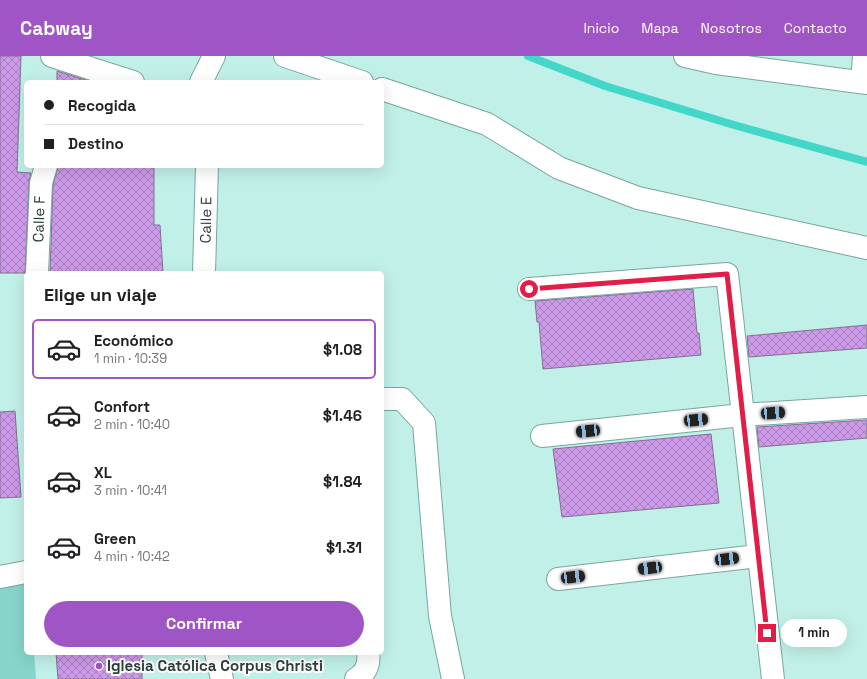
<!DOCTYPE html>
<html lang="es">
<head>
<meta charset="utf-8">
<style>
  :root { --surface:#fff; --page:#f2f2f2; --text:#202124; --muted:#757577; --line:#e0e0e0; --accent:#a055c7 }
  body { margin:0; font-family:"Space Grotesk",sans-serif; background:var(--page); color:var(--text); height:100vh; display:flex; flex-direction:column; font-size:15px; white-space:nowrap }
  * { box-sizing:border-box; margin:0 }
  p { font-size:13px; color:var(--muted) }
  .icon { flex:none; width:22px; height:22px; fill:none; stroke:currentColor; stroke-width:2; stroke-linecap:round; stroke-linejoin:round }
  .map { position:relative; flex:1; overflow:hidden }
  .panel { position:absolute; left:24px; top:215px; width:360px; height:384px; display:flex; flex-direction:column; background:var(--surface); border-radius:6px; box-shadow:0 4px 16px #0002 }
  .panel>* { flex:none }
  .banner { position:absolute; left:24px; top:24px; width:360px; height:88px; border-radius:6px; box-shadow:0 4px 16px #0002; display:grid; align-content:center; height:88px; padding:0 20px; background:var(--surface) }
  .end { position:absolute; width:18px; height:18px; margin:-9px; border:5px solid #e11d48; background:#fff; box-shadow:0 0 0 2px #fff }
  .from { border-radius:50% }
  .bubble { position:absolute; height:28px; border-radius:14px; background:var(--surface); box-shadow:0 4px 16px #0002; font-size:13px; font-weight:800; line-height:28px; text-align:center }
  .car { position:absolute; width:12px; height:24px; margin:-12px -6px; border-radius:5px; box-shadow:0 0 3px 1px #0007; background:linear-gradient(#222 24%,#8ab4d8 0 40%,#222 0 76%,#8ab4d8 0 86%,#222 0) }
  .banner b { display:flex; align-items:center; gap:14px; height:38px; font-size:15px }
  .banner b+b { border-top:1px solid var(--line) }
  .banner i { width:10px; height:10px; background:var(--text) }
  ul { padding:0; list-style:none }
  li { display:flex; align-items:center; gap:12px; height:60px; margin:0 8px 6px; padding:0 12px; border:2px solid transparent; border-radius:6px }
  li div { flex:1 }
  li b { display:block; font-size:15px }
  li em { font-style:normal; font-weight:800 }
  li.selected { border-color:var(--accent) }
  li>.icon { width:36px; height:36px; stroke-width:1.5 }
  h2 { padding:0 20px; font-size:18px; line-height:48px }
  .primary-button { display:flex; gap:8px; margin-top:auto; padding:8px 20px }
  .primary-button a { flex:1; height:46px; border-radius:24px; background:var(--accent); color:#fff; font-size:16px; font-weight:800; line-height:46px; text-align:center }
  header { display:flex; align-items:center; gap:24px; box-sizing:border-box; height:56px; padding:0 20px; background:var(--accent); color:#fff }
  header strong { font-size:19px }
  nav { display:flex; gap:22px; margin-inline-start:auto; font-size:14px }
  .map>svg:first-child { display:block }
  .garden { fill:#86d5cb }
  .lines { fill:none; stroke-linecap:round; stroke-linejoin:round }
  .stream { stroke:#43d7c9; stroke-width:8 }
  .building { fill:url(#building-cross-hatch); stroke:#82708d }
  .minor-casing { stroke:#79a59f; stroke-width:24 }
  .minor { stroke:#fff; stroke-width:22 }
  .route { stroke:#e11d48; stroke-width:5 }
  .poi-dot { fill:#a055c7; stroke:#fff; stroke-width:1.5 }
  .labels { text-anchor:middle; stroke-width:4; stroke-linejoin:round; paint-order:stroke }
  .street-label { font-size:15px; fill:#2e403e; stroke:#fff }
  .poi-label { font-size:15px; font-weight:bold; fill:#2e403e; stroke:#fff; text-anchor:start }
</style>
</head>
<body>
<header>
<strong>Cabway</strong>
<nav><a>Inicio</a><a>Mapa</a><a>Nosotros</a><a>Contacto</a></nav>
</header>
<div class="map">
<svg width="867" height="623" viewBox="0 0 867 623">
  <defs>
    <pattern id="building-cross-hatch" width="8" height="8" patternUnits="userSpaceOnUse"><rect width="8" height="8" fill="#cd9aea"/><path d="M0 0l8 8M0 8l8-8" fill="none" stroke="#a77fbf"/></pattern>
  </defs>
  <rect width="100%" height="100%" fill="#c1f0e9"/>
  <!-- garden -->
  <path class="garden" d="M 26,527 L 26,597 L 34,597 L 36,623 L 0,623 L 0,529 Z"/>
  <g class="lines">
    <!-- stream -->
    <path class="stream" d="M 528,0 L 605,30 L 734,69 L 867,106"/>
  </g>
  <!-- building -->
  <path class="building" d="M 0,0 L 21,0 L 17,116 L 31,117 L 29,126 L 25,217 L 0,217 Z
    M 57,15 L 92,26 L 57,26 Z
    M 58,110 L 154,110 L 154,169 L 160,169 L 163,217 L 50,217 L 53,129 Z
    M 693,233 L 697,277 L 699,277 L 701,299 L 543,313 L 539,266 L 537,266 L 535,245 Z
    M 867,269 L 867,292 L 749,301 L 747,280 Z
    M 15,355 L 21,441 L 0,442 L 0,356 Z
    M 867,364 L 867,382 L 759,391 L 757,371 Z
    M 711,378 L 719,447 L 562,461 L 553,393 Z
    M 56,597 L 142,597 L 142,623 L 58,623 Z"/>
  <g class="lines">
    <defs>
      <path id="minor" d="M 52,0 L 133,26
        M 285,0 L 362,26
        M 685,0 L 716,7 L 867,27
        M 201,26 L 214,0
        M 862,26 L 864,0
        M 382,33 L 487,68 L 559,112 L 638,142 L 867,192
        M 37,217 L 41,127 L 46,110
        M 204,217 L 207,110
        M 529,233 L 727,218 L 773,623
        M 382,343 L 402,343 L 424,367 L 440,560 L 453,623
        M 542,380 L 742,359 L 867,351
        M 0,521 L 26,516
        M 558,523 L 758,500
        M 216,597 L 222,623
        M 356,623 C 366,617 370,608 368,597"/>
    </defs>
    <!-- minor casing -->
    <use href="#minor" class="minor-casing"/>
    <!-- minor -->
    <use href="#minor" class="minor"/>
  </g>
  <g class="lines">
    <!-- route -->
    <path class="route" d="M 529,233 L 727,218 L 767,577"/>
  </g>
  <!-- markers -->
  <circle class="poi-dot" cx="99" cy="610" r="4"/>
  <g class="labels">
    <!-- street labels -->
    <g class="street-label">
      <text transform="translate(39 163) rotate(-88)" y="5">Calle F</text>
      <text transform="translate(206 164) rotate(-89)" y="5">Calle E</text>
    </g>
    <!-- poi labels -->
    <g class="poi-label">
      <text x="107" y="615">Iglesia Católica Corpus Christi</text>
    </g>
  </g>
</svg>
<i class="end from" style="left:529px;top:233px"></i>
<i class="end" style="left:767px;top:577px"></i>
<div class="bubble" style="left:781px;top:563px;width:66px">1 min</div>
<i class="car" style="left:773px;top:357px;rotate:86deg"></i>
<i class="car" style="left:696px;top:364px;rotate:84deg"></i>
<i class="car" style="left:588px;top:375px;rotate:264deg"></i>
<i class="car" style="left:727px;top:503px;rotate:83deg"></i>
<i class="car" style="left:650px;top:512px;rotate:263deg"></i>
<i class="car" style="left:573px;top:521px;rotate:83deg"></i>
<div class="banner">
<b><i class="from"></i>Recogida</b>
<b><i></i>Destino</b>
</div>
<section class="panel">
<h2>Elige un viaje</h2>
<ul>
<li class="selected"><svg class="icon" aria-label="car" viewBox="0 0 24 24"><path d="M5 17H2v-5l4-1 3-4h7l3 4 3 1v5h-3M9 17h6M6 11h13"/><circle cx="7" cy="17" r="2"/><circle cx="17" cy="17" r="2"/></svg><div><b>Económico</b><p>1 min · 10:39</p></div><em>$1.08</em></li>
<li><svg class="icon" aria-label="car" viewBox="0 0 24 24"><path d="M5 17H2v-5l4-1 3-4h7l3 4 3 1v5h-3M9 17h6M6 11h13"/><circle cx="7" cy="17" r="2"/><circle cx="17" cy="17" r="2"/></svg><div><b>Confort</b><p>2 min · 10:40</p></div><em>$1.46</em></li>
<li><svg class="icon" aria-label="car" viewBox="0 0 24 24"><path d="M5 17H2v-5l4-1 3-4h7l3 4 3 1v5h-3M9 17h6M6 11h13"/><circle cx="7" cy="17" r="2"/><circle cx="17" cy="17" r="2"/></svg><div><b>XL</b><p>3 min · 10:41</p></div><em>$1.84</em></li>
<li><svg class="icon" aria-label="car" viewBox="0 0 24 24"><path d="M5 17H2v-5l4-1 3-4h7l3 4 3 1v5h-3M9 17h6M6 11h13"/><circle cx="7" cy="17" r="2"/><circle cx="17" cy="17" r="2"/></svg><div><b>Green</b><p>4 min · 10:42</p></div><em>$1.31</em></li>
</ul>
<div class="primary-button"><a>Confirmar</a></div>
</section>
</div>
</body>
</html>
